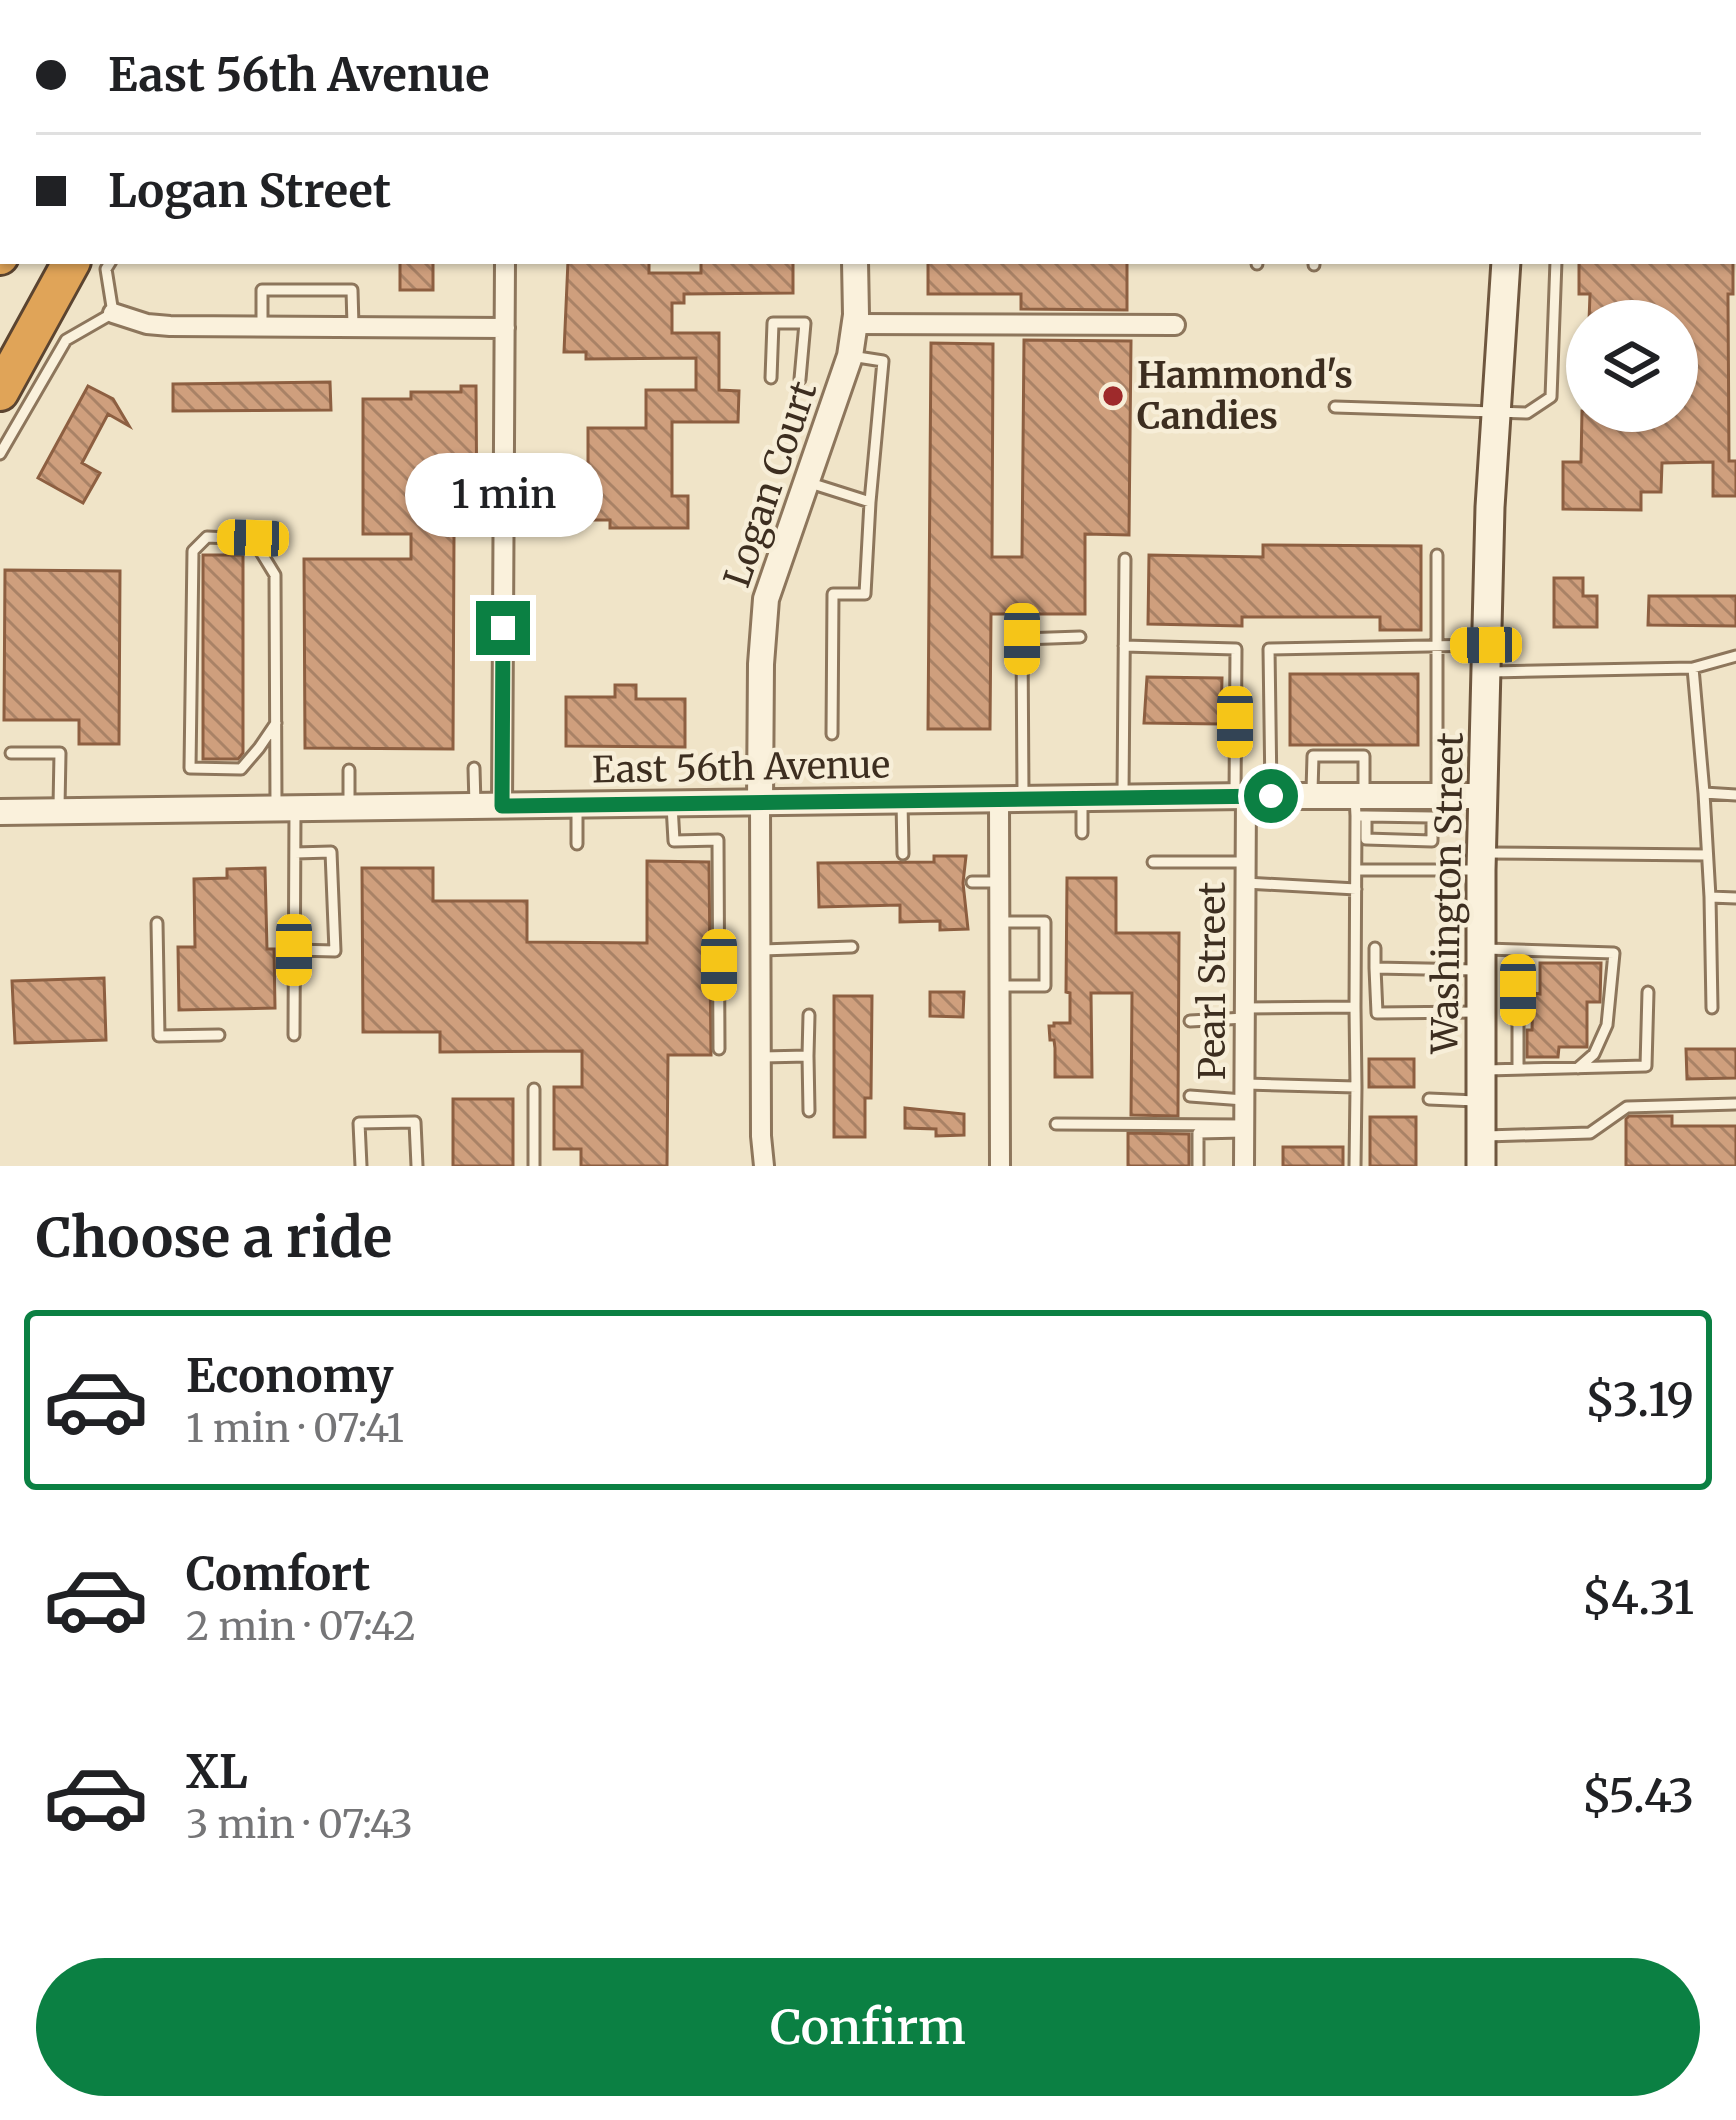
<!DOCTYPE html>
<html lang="en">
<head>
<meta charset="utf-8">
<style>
  :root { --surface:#fff; --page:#f2f2f2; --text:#202124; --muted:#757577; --line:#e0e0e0; --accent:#0b8043 }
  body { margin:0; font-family:Merriweather,serif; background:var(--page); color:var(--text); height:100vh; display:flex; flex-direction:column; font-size:45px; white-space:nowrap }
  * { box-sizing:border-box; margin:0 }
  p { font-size:39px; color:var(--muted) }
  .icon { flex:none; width:66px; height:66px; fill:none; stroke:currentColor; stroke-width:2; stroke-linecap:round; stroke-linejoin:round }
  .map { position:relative; height:1166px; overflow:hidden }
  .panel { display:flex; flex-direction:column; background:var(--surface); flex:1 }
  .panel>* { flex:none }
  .hud { position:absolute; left:0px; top:0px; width:1737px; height:264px; box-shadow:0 3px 9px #0004; display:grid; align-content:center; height:264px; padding:0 36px; background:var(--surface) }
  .fabs { position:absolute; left:1566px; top:300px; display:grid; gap:24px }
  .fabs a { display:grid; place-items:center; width:132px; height:132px; border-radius:50%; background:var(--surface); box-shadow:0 3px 9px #0004; font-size:60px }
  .end { position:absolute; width:54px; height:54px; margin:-27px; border:15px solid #0b8043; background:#fff; box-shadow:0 0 0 6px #fff }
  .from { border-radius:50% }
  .bubble { position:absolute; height:84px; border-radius:42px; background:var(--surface); box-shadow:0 3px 9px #0004; font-size:39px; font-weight:600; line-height:84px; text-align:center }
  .car { position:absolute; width:36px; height:72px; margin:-36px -18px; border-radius:15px; box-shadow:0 0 9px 3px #0007; background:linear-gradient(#f5c518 24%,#345 0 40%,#f5c518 0 76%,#345 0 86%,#f5c518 0) }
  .hud b { display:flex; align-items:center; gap:42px; height:114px; font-size:45px }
  .hud b+b { border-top:3px solid var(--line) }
  .hud i { width:30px; height:30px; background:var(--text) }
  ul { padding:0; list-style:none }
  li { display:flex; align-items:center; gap:36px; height:180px; margin:0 24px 18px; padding:0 12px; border:6px solid transparent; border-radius:12px }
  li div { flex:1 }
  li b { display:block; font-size:45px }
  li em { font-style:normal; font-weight:600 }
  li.active { border-color:var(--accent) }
  li>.icon { width:108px; height:108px; stroke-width:1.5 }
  h2 { padding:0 36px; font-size:54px; line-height:144px }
  .cta { display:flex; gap:24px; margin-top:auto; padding:24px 36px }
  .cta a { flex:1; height:138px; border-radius:72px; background:var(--accent); color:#fff; font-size:48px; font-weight:600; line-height:138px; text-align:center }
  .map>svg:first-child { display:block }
  .building { fill:url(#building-back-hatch); stroke:#8d5f41; stroke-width:3 }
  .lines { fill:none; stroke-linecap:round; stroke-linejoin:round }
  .service-casing { stroke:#8d765c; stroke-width:15 }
  .minor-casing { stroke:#8d765c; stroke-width:24 }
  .tertiary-casing { stroke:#8d765c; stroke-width:30 }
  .secondary-casing { stroke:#6f573f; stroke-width:33 }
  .motorway-casing { stroke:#5b4430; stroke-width:42 }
  .service { stroke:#faf1dc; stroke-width:9 }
  .minor { stroke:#faf1dc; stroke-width:18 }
  .tertiary { stroke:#faf1dc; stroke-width:24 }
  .secondary { stroke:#faf1dc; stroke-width:27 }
  .motorway { stroke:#e0a458; stroke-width:36 }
  .route { stroke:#0b8043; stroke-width:15 }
  .poi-dot { fill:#9e2a2b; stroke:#f7eed8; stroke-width:4.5 }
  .labels { text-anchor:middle; stroke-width:9; stroke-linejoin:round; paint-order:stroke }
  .poi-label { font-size:36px; font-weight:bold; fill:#3d2e20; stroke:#f7eed8; text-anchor:start }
  .street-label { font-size:36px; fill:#3d2e20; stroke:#f7eed8 }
</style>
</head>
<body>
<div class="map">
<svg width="1736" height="1166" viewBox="0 0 1736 1166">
  <defs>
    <pattern id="building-back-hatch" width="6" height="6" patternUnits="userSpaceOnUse" patternTransform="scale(3)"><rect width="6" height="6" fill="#cf9f7d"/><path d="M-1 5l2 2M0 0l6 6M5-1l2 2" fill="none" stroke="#a98266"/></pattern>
  </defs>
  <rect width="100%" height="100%" fill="#f0e4c8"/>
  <!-- building -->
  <path class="building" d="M 400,261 L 433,261 L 433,290 L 400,290 Z
    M 568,261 L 649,261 L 649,273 L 701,273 L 701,261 L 793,261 L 793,293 L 684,294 L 684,303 L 672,303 L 672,333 L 719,333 L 719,390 L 739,391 L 738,422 L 672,422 L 672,496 L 688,496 L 688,528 L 610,528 L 610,520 L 566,520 L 566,472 L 588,472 L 588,428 L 646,428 L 646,390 L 696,390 L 696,358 L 586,359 L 586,352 L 564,352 Z
    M 928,261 L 1127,261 L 1127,310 L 1021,309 L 1021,294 L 928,294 Z
    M 1579,261 L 1733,261 L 1733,294 L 1728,294 L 1729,461 L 1736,461 L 1736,496 L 1713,496 L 1713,462 L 1662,463 L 1661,492 L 1641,492 L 1641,510 L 1563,509 L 1563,462 L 1581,462 L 1582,411 L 1677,411 L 1677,321 L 1589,321 L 1590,294 L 1579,294 Z
    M 1024,340 L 1131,341 L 1129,535 L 1085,534 L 1085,614 L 991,614 L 990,729 L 928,729 L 931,343 L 993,344 L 992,557 L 1022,557 Z
    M 330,382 L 331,410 L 173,411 L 173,384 Z
    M 88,386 L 113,399 L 129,426 L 108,414 L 82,463 L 100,473 L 83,503 L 38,478 Z
    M 461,386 L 476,386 L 477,535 L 454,535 L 453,749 L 305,748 L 304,559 L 411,559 L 411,534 L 363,534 L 363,399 L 411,399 L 411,392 L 461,392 Z
    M 1263,545 L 1421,546 L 1421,630 L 1380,630 L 1380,617 L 1242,617 L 1242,626 L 1148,624 L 1149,555 L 1263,557 Z
    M 203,555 L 243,555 L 243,753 L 238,759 L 203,759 Z
    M 5,570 L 120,571 L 119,744 L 79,744 L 79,720 L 4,720 Z
    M 1554,578 L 1583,578 L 1583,596 L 1597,596 L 1597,627 L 1554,627 Z
    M 1649,596 L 1736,596 L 1736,626 L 1648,625 Z
    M 1290,674 L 1418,674 L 1418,745 L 1290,745 Z
    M 1147,677 L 1222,678 L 1221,724 L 1144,723 Z
    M 615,685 L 636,685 L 636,699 L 685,699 L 685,747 L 566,746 L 566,697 L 615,697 Z
    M 934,856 L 966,856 L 963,883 L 968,929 L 940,930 L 940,921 L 900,922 L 900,905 L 819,907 L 818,863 L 934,862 Z
    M 647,861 L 709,862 L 711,1055 L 668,1055 L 667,1166 L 581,1166 L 581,1149 L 554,1149 L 554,1087 L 582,1087 L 582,1051 L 440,1052 L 440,1032 L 363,1032 L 362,868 L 433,868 L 433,901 L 527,901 L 527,942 L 647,943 Z
    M 265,868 L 267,949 L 274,949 L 275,1008 L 179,1010 L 178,947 L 195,947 L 194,879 L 227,878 L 227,869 Z
    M 1067,878 L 1116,878 L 1116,933 L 1179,933 L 1178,1116 L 1131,1115 L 1132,993 L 1091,993 L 1092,1077 L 1055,1077 L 1055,1048 L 1054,1040 L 1050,1040 L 1049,1026 L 1054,1026 L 1054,1023 L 1070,1023 L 1070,993 L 1066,992 Z
    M 1540,963 L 1601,963 L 1600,1002 L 1587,1002 L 1587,1047 L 1559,1047 L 1558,1057 L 1527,1057 L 1527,1030 L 1532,1030 L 1533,993 L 1540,994 Z
    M 104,978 L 106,1040 L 15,1043 L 12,981 Z
    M 930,992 L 964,992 L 963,1017 L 930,1016 Z
    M 834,996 L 872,996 L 871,1098 L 865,1098 L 865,1137 L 834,1137 Z
    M 1686,1049 L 1736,1049 L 1736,1078 L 1687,1079 Z
    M 1369,1059 L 1414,1059 L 1414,1087 L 1369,1087 Z
    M 453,1099 L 513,1099 L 513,1166 L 453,1166 Z
    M 905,1108 L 964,1114 L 964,1135 L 936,1136 L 936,1129 L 905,1128 Z
    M 1629,1116 L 1672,1116 L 1672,1126 L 1736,1126 L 1736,1166 L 1626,1166 L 1626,1119 Z
    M 1370,1117 L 1416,1117 L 1416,1166 L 1370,1166 Z
    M 1128,1133 L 1189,1134 L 1189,1166 L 1128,1166 Z
    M 1283,1147 L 1343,1147 L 1343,1166 L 1283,1166 Z"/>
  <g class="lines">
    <defs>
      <path id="service" d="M 1734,13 L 1736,13
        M 1734,79 L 1736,79
        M 1734,119 L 1736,119
        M 1257,261 L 1257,264
        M 1314,261 L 1314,265
        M 262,327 L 262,290 L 352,290 L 353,326
        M 771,378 L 773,323 L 805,323 L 800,379
        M 1335,407 L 1527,413 L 1551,397 L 1556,261
        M 0,454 L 66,340 L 113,313 L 106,269 L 111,261
        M 807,482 L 870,502 L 883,361 L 851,356
        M 1124,646 L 1236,649 L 1235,796
        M 1693,668 L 1736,656
        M 1491,672 L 1693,668 L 1704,793
        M 832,734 L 833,594 L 865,594 L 870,502
        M 11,753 L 60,753 L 59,807
        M 474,768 L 475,805
        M 349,770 L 349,803
        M 1312,791 L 1313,756 L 1364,756 L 1364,796
        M 1437,791 L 1437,555
        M 1271,792 L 1269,649 L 1481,645
        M 1123,793 L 1125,559
        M 1023,794 L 1022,639 L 1080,637
        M 1355,796 L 1356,816 L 1366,816 L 1432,817 L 1432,841 L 1366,839 L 1366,816
        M 902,801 L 903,854
        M 276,804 L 275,575 L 253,539 L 207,537 L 193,551 L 190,768 L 241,769 L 259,748 L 276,723
        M 577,805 L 577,844
        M 672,805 L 674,841 L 718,840 L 719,1049
        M 1082,833 L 1082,799
        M 1487,853 L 1707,855
        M 1153,862 L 1245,862
        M 1356,870 L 1477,870
        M 972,882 L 999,882
        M 1245,883 L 1356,889
        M 1710,897 L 1736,898
        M 999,922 L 1045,922 L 1045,986 L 999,986
        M 157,923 L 159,1036 L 219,1035
        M 1375,948 L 1375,968 L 1476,970
        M 1486,949 L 1614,953 L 1607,1025 L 1594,1054 L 1578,1068
        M 294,950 L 335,951 L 331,852 L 295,853
        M 760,950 L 852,947
        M 1375,968 L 1377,1013 L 1477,1012
        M 1355,1007 L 1356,816
        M 1245,1008 L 1355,1007 L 1356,1087 L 1246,1084
        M 1712,1008 L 1710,897 L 1704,793 L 1736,795
        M 1190,1021 L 1245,1018
        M 294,1035 L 295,809
        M 808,1056 L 809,1111
        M 761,1057 L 808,1056 L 809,1015
        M 1518,1069 L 1518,950
        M 1486,1070 L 1646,1066 L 1648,992
        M 534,1089 L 534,1166
        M 1190,1096 L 1244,1100
        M 1429,1099 L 1476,1101
        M 1056,1124 L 1244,1125
        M 1486,1136 L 1590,1133 L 1627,1107 L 1736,1104
        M 361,1166 L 359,1123 L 415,1122 L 417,1166
        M 1198,1166 L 1198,1133 L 1244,1132
        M 1355,1166 L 1356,1087"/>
      <path id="minor" d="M 507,3 L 507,0
        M 113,313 L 147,324 L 170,326 L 505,328
        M 855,324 L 1175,325
        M 999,800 L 1000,1166
        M 760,803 L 761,1136 L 764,1166
        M 502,807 L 505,261
        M 1244,1166 L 1246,796"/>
      <path id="tertiary" d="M 848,0 L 848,3
        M 760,803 L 761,664 L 766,599 L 850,356 L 856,315 L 855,261
        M 0,812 L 1246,796 L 1484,796"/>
      <path id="secondary" d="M 1517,3 L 1518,0
        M 1481,1166 L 1481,870 L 1490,507 L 1506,261"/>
      <path id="motorway" d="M 48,3 L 49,0
        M 99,3 L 100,0
        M 209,3 L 211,0
        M 0,125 L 3,118
        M 0,256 L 3,248
        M 0,392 L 72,261"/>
    </defs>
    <!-- service casing -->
    <use href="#service" class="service-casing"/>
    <!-- minor casing -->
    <use href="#minor" class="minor-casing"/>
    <!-- tertiary casing -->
    <use href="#tertiary" class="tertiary-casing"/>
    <!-- secondary casing -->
    <use href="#secondary" class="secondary-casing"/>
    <!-- motorway casing -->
    <use href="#motorway" class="motorway-casing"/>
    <!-- service -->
    <use href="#service" class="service"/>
    <!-- minor -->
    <use href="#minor" class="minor"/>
    <!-- tertiary -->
    <use href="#tertiary" class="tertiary"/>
    <!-- secondary -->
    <use href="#secondary" class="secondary"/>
    <!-- motorway -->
    <use href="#motorway" class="motorway"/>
  </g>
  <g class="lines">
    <!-- route -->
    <path class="route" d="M 503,628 L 502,806 L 1271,796"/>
  </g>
  <!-- markers -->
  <circle class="poi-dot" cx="1113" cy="396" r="12"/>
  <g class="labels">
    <!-- poi labels -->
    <g class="poi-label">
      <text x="1137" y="388">Hammond's<tspan x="1137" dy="41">Candies</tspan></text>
    </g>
    <!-- street labels -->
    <g class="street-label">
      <text transform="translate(770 484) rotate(-71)" y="13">Logan Court</text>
      <text transform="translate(741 767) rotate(-1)" y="13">East 56th Avenue</text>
      <text transform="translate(1447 893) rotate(-89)" y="13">Washington Street</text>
      <text transform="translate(1212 981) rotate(-90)" y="13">Pearl Street</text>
    </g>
  </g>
</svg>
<div class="fabs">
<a><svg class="icon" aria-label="layers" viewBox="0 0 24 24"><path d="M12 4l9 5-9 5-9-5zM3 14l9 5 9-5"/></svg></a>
</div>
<i class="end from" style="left:1271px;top:796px"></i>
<i class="end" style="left:503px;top:628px"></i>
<div class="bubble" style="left:405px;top:453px;width:198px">1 min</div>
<i class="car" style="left:253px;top:538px;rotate:272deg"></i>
<i class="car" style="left:1022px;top:639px;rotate:180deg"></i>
<i class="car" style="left:1486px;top:645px;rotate:269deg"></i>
<i class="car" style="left:1235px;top:722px;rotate:180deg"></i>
<i class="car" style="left:294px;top:950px;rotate:180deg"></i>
<i class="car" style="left:719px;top:965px;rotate:180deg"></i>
<i class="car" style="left:1518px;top:990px;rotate:180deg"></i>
<div class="hud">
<b><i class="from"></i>East 56th Avenue</b>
<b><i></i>Logan Street</b>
</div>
</div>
<section class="panel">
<h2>Choose a ride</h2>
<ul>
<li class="active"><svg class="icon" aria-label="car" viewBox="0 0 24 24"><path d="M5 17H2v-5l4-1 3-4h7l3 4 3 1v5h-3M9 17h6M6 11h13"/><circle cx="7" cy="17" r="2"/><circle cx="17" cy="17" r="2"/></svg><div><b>Economy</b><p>1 min · 07:41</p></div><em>$3.19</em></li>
<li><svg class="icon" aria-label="car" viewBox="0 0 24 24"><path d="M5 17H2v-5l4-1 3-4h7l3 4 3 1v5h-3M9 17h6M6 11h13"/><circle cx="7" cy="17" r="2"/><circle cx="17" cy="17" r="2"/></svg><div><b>Comfort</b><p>2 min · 07:42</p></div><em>$4.31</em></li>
<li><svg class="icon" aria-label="car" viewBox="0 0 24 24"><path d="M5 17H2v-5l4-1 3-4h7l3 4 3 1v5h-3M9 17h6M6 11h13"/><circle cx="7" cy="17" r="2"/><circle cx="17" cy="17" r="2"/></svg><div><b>XL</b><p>3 min · 07:43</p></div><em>$5.43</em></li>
</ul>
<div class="cta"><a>Confirm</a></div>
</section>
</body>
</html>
